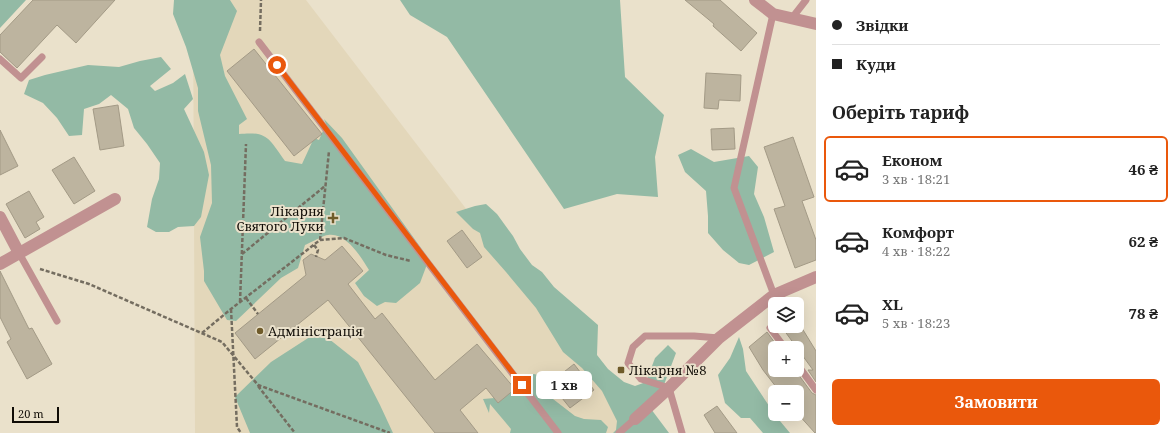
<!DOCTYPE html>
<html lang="uk">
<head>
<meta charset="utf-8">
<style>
  :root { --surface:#fff; --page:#f6f6f6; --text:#222; --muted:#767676; --line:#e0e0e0; --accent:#ea580c }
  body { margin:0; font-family:"Noto Serif",serif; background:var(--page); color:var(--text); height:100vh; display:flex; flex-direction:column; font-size:15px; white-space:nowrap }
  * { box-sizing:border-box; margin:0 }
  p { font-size:13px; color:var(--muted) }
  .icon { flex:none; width:22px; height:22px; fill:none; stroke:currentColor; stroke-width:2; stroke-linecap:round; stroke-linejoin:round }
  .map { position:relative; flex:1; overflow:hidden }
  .drawer { display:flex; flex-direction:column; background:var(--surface); width:360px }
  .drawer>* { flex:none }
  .hud { display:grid; align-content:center; height:88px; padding:0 16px; background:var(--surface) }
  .controls { position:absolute; left:768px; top:297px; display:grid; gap:8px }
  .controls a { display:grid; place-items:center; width:36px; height:36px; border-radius:6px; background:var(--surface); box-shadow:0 4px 16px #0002; font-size:20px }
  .scale { position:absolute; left:12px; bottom:10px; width:47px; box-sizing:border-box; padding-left:4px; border:2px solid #100c06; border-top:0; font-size:11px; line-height:14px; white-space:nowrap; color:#100c06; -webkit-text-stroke:3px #eae1cb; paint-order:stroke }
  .end { position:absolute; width:18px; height:18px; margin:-9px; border:5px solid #ea580c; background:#fff; box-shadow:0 0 0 2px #fff }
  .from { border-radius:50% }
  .bubble { position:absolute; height:28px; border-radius:6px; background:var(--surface); box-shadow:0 4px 16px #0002; font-size:13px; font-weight:700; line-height:28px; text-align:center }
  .hud b { display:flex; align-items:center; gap:14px; height:38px; font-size:15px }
  .hud b+b { border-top:1px solid var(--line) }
  .hud i { width:10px; height:10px; background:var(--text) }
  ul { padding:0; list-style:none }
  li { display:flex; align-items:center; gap:12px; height:66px; margin:0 8px 6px; padding:0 8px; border:2px solid transparent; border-radius:6px }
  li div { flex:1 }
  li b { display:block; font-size:15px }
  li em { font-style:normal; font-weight:700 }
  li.current { border-color:var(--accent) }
  li>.icon { width:36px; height:36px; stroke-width:1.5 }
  h2 { padding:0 16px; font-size:18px; line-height:48px }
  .action { display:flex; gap:8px; margin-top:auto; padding:8px 16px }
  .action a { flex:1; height:46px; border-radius:6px; background:var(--accent); color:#fff; font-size:16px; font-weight:700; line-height:46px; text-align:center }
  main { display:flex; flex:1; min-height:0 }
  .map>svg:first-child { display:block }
  .built { fill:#e3d7ba }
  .green { fill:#93baa5 }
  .building { fill:#bdb49f; stroke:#a39a86 }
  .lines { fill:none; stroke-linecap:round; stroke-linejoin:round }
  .path { stroke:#746d60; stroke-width:2.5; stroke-dasharray:4 2; stroke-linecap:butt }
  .lane { stroke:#c19191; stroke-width:7 }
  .street { stroke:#c19191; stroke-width:12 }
  .route { stroke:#ea580c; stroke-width:5 }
  .poi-dot { fill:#6f5b2a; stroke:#eae1cb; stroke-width:1.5 }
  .labels { text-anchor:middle; stroke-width:4; stroke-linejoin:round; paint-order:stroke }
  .poi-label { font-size:13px; fill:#100c06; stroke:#eae1cb; text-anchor:start }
</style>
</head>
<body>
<main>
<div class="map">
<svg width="816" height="433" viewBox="0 0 816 433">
  <rect width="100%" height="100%" fill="#eae1cb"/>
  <!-- built -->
  <path class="built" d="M 194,0 L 306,0 L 638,433 L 195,433 L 193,2 Z"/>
  <!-- green -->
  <path class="green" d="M 0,0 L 26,0 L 0,28 Z
    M 174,0 L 230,0 L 237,11 L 220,55 L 225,76 L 247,119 L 239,125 L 239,134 C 268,131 269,139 285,161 L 302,164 L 314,138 L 319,140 L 326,124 L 324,119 L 342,138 L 426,255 L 426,267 L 420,283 L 396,303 L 385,302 L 377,306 L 364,296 L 355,283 L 369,270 C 361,257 346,232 328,235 C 324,235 310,243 305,245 L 298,268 L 281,278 L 236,321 L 227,320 L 204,281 L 204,271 L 200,237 L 212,203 L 211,165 L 198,111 L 198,88 L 186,47 L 173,14 Z
    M 400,0 L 620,0 L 625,77 L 664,115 L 655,157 L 658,197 L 617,194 L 564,209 L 447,37 L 410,15 Z
    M 161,57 L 171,69 L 150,86 L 155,91 L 173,83 L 185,74 L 193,99 L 184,109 L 204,152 L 209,175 L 201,217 L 194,226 L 178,227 L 169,232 L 156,232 L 147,227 L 152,199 L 159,179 L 160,163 L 147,144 L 134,128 L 128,109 L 111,95 L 99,104 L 84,109 L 82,135 L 69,136 L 57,118 L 43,103 L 24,94 L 29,80 L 45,75 L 88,65 L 119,67 L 140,61 Z
    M 691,149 L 714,162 L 749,156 L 758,167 L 754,194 L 764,217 L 774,252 L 749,265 L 739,263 L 723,250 L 708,233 L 708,216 L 706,191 L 685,172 L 678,155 Z
    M 486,204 L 497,214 L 513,236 L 520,249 L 532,265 L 542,272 L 554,287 L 598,325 L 597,355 L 608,369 L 624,382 L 635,386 L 646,382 L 655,358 L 668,345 L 676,353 L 662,390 L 648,405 L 669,433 L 613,433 L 616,430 L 617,421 L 602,391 L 582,368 L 563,352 L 536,308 L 506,272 L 484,247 L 480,233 L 473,229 L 456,212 L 475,206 Z
    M 319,331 L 358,362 L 380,405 L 393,433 L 250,433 L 235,397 L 271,362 Z
    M 739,337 L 743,349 L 746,371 L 775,415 L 790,433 L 763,433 L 750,418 L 741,418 L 725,403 L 718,375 L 730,358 Z
    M 534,374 L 542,376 L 547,388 L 553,399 L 575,416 L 584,419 L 601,420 L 608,427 L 606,433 L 510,433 L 511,429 L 490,404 L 489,413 L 483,399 L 495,398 L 512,388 L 523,376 Z"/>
  <!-- building -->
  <path class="building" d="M 33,0 L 115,0 L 76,43 L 57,25 L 17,68 L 0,52 L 0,35 Z
    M 685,0 L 720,0 L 757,33 L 741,51 L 713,26 L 714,24 Z
    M 254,49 L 322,134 L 294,156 L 227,71 Z
    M 706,73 L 741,75 L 740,101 L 719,100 L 718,109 L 704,108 Z
    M 118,105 L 124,146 L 100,150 L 93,109 Z
    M 734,128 L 735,149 L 712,150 L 711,129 Z
    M 0,130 L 18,166 L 0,175 Z
    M 793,137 L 814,197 L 802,201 L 816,240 L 816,260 L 795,268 L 774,209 L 785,206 L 764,147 Z
    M 74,157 L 95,191 L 74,204 L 52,170 Z
    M 29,191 L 44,217 L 36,222 L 40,229 L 25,238 L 6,204 Z
    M 462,230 L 482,257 L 467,268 L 447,241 Z
    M 342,246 L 363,271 L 348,284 L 375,319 L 382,313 L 435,380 L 477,344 L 515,389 L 498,403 L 486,388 L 460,410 L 478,433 L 435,433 L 328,300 L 255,359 L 235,333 L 306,275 L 303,260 L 311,254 L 325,260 Z
    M 0,271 L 29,329 L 32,328 L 52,364 L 27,379 L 7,342 L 11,339 L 0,317 Z
    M 797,320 L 816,351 L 816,382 L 808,370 L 813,370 L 781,326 L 797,326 Z
    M 767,332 L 775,343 L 775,370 L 795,370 L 812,393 L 816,395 L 816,433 L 815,433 L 797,413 L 797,392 L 780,392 L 763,370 L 749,347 Z
    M 574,364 L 594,390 L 570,408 L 550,383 Z
    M 717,406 L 737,433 L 715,433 L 704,415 Z"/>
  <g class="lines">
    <!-- path -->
    <path class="path" d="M 260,31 L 261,0
      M 320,240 L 329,151
      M 314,245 L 318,250 L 316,257
      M 242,254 L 325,186
      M 40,269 L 89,284 L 222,342 L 258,385 L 390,433
      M 246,298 L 258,314
      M 240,302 L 246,144
      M 231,309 L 237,427 L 241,433
      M 202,333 L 231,309 L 320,240 L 344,238 L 386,255 L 411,261
      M 258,386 L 295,433"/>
    <!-- lane -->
    <path class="lane" d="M 773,14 L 734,188 L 774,295
      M 792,18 L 806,0
      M 259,42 L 558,433
      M 0,59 L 21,78 L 42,57
      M 19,253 L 57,321
      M 770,328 L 785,348
      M 797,364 L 816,390
      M 619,433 L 635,419
      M 682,433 L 669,388 L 641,379 L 628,363 L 633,347 L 645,336 L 694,336 L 719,338"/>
    <!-- street -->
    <path class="street" d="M 755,0 L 773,14 L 816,24
      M 0,217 L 19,253
      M 0,264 L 115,199
      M 635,419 L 669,388 L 719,338 L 774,295 L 816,277"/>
  </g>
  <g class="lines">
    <!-- route -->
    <path class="route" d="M 277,65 L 522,385"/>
  </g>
  <!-- markers -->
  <g class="poi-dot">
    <path d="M331 212h4v4h4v4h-4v4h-4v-4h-4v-4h4z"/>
    <circle cx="260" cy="331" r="4"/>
    <rect x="617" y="366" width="8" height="8" rx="2"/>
  </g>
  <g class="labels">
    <!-- poi labels -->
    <g class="poi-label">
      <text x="324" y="216" text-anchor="end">Лікарня<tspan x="324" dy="15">Святого Луки</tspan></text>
      <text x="268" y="336">Адміністрація</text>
      <text x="629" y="375">Лікарня №8</text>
    </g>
  </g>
</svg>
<div class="controls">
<a><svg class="icon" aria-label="layers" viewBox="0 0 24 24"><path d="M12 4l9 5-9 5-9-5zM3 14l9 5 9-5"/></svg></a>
<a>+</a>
<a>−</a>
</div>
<div class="scale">20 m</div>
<i class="end from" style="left:277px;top:65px"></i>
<i class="end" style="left:522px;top:385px"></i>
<div class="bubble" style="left:536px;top:371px;width:56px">1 хв</div>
</div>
<section class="drawer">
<div class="hud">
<b><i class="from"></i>Звідки</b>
<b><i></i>Куди</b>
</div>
<h2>Оберіть тариф</h2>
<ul>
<li class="current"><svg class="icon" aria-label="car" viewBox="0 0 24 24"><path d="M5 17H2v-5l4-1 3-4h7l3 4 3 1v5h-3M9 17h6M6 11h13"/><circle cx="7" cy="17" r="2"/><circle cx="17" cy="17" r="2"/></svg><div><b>Економ</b><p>3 хв · 18:21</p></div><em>46 ₴</em></li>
<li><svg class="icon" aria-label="car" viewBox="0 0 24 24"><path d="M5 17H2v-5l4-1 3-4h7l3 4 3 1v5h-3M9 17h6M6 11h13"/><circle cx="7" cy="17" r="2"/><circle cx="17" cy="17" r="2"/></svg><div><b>Комфорт</b><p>4 хв · 18:22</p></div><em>62 ₴</em></li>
<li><svg class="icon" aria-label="car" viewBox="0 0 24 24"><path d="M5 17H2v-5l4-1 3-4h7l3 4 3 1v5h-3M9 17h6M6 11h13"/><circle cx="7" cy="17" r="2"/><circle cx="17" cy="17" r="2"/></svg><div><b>XL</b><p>5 хв · 18:23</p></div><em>78 ₴</em></li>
</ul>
<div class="action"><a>Замовити</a></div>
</section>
</main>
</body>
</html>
